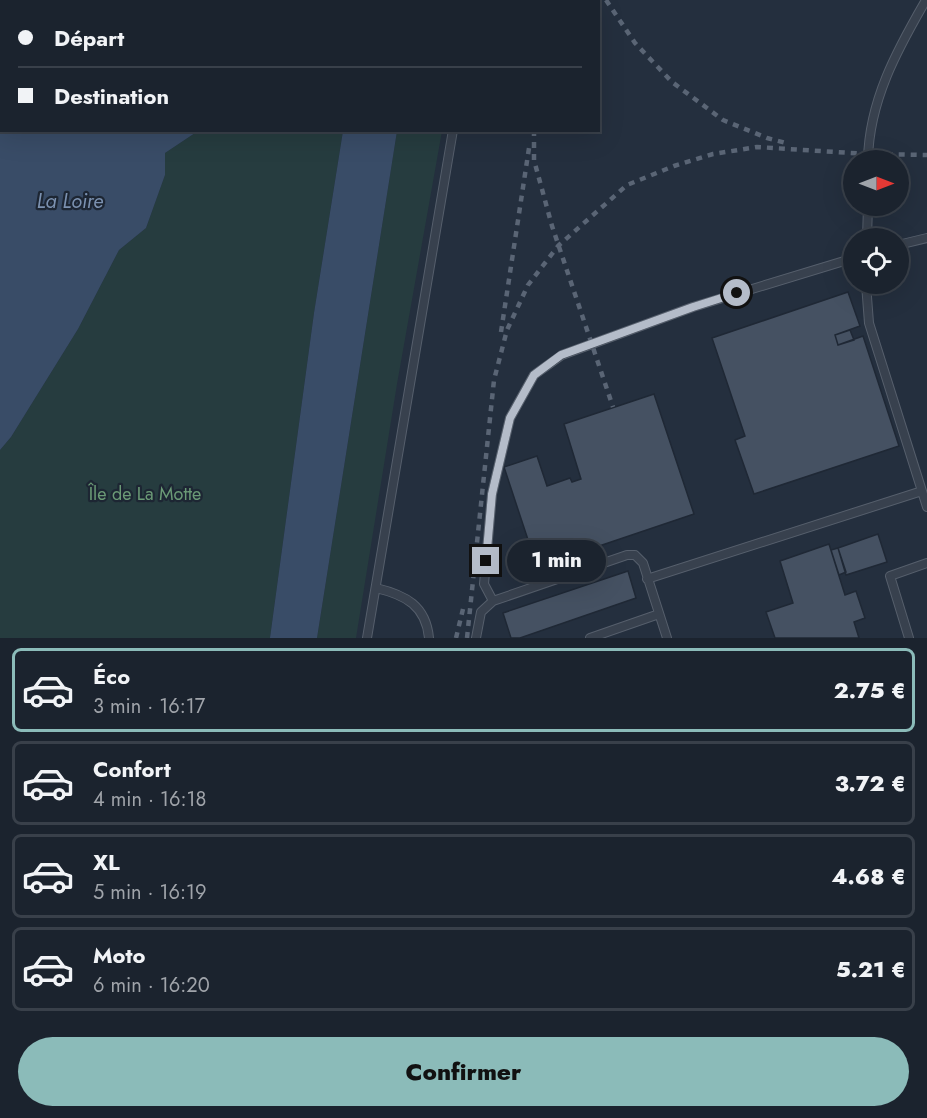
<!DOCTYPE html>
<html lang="fr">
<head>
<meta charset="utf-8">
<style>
  :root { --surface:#1b232e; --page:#282f3a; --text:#f1f3f6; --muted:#a0a4aa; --line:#39404a; --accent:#8bbbb9 }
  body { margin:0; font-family:Jost,sans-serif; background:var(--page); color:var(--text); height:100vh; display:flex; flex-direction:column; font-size:22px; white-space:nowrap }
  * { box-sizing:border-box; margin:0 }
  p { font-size:20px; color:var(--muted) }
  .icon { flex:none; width:33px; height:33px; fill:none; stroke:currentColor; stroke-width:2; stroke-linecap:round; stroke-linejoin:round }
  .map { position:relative; height:638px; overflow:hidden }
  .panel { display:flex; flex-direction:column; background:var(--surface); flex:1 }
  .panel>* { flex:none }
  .guide { position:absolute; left:0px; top:0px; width:600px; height:132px; box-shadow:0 6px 24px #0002,0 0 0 2px var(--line); display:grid; align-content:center; height:132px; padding:0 18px; background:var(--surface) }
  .needle { width:39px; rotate:90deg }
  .controls { position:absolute; left:843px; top:150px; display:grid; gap:12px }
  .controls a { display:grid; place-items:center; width:66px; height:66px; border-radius:50%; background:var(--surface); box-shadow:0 6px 24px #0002,0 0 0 2px var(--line); font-size:30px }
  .end { position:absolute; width:27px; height:27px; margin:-14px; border:8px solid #b4bcc9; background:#111; box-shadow:0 0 0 3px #111 }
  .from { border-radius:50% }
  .bubble { position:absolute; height:42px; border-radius:21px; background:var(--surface); box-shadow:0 6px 24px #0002,0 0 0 2px var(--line); font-size:20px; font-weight:800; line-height:42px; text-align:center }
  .guide b { display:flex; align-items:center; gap:21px; height:57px; font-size:22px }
  .guide b+b { border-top:2px solid var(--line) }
  .guide i { width:15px; height:15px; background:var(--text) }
  ul { padding:10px 0 0; list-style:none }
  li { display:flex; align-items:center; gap:18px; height:84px; margin:0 12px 9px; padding:0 6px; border:3px solid var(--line); border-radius:9px }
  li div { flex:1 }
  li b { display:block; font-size:22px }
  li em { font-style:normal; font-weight:800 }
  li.active { border-color:var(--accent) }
  li>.icon { width:54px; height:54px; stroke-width:1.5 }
  .cta { display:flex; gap:12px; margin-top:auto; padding:12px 18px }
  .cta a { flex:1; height:69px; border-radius:36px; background:var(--accent); color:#111; font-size:24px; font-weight:800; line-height:69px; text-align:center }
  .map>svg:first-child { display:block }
  .green { fill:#263c3f }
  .water { fill:#394c67 }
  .building { fill:#455162; stroke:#1f2835; stroke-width:1.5 }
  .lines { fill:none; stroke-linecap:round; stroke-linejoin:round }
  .lane-casing { stroke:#565f6c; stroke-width:10 }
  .lane { stroke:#38414e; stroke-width:8 }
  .rail { stroke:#5a6575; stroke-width:4.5; stroke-dasharray:6 6; stroke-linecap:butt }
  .route { stroke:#b4bcc9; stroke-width:8 }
  .labels { text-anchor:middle; stroke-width:4.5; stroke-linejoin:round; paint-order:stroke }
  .park-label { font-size:18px; fill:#6b9a76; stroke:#1d2633 }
  .water-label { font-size:20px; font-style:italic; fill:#7c92b1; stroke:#1d2633 }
</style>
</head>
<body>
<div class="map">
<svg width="927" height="638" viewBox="0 0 927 638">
  <rect width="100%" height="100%" fill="#242f3e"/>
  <!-- green -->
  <path class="green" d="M 198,131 L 343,131 L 314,313 L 270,638 L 0,638 L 0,450 L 11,437 L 78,329 L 119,250 L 146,228 L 165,175 L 165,153 Z
    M 397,131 L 442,131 L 397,384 L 356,638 L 317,638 Z"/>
  <!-- water -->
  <path class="water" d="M 0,0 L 278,0 L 2,2 L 2,130 L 198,131 L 165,153 L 165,175 L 146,228 L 119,250 L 78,329 L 11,437 L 0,450 Z
    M 343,131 L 397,131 L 317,638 L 270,638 L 314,313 Z"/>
  <!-- building -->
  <path class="building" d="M 848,292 L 860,326 L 835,335 L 838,345 L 863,336 L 899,446 L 754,494 L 735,440 L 745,436 L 712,338 Z
    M 850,330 L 854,340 L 838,345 L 835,335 Z
    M 654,394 L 694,514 L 537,567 L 504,467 L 537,456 L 547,486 L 570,478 L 572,482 L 581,479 L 564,424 Z
    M 878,534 L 887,562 L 846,575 L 838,548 Z
    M 829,544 L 845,595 L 856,591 L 865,618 L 854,622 L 859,638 L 775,638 L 766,612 L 793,603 L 780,561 Z
    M 838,548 L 846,572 L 839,575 L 831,550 Z
    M 533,555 L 537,567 L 524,571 L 520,560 Z
    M 628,571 L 636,598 L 520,638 L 511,638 L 503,613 Z"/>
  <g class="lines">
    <defs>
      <path id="lane" d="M 489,0 L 490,2
        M 506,2 L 509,0
        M 868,160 C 869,101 897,50 926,0
        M 867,238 L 868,206
        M 898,245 L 927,238
        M 866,284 L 869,323 L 927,507
        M 647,579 L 922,491
        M 376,588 C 406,595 426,606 429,638
        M 367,638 L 453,130
        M 476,638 L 481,612 L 493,601
        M 590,638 L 659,614
        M 667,638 L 643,563 L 635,555 L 627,555 L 493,601 L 484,584 L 492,494 L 510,418 L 534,375 L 562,355 L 693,307 L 854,258
        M 909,638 L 890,576 L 927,563"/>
    </defs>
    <!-- lane casing -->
    <use href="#lane" class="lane-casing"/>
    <!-- lane -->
    <use href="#lane" class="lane"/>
    <!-- rail -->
    <path class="rail" d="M 606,0 L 635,43 L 672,82 L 723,120 L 767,138 L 786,143
      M 550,2 L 550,0
      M 534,130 L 534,160 L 552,226 L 613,407
      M 501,332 L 529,148
      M 456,638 L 463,609
      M 467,638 L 494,380 L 507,330 L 528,285 L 558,246 L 627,185 L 674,166 L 713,154 L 757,147 L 868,154 L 927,155"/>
  </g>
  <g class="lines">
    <!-- route -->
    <path class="route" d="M 486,561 L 492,494 L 510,418 L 534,375 L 561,355 L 693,307 L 737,293"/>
  </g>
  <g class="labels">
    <!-- park labels -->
    <g class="park-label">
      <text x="145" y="500">Île de La Motte</text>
    </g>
    <!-- water labels -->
    <g class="water-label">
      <text x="70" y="208">La Loire</text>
    </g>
  </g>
</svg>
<div class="controls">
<a><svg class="needle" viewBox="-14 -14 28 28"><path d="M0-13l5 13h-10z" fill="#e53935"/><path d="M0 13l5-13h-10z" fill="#a0a4aa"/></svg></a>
<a><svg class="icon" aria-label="locate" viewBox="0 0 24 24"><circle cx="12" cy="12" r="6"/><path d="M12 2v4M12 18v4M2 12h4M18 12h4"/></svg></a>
</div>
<i class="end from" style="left:737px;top:293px"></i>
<i class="end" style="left:486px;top:561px"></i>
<div class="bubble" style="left:507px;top:540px;width:99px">1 min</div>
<div class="guide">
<b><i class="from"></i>Départ</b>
<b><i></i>Destination</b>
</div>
</div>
<section class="panel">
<ul>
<li class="active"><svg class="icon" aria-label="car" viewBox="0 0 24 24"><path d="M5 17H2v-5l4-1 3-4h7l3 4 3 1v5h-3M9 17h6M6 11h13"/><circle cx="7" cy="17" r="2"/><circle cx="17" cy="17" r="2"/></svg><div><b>Éco</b><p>3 min · 16:17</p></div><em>2.75 €</em></li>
<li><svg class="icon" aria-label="car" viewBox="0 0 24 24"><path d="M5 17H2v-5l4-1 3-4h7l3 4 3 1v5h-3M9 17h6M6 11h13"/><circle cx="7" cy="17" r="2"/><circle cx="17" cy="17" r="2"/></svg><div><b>Confort</b><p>4 min · 16:18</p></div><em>3.72 €</em></li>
<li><svg class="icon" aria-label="car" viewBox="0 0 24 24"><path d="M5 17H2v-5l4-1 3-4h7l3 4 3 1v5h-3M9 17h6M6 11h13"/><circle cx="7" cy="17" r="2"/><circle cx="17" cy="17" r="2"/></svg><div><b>XL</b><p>5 min · 16:19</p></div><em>4.68 €</em></li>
<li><svg class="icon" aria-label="car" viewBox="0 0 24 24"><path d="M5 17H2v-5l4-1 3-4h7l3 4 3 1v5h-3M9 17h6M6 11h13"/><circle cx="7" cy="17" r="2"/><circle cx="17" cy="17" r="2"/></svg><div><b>Moto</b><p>6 min · 16:20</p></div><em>5.21 €</em></li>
</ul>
<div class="cta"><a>Confirmer</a></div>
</section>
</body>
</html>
